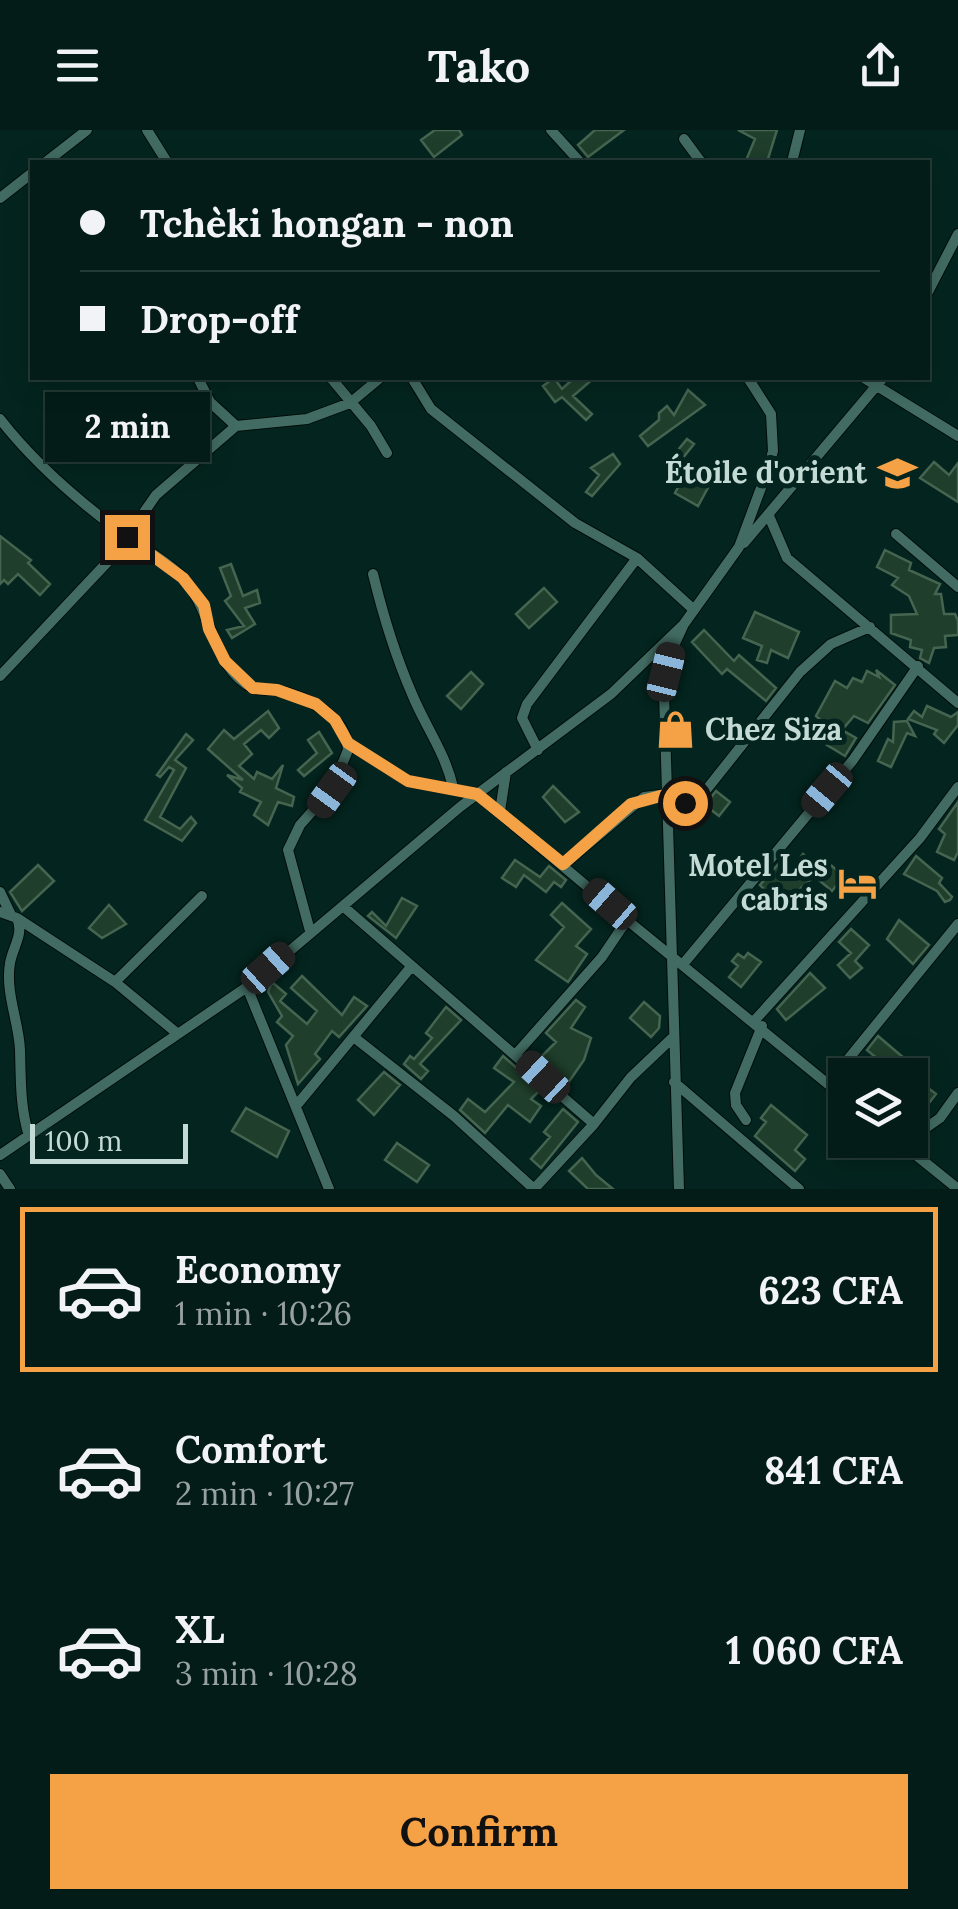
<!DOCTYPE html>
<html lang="en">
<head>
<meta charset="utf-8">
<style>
  :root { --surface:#031c17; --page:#112924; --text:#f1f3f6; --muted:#97a1a1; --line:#243a36; --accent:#f5a246 }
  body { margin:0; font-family:Lora,serif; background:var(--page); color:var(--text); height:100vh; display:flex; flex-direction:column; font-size:38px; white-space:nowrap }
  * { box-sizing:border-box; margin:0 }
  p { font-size:32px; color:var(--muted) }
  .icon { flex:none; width:55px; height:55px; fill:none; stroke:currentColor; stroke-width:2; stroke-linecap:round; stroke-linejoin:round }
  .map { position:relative; height:1059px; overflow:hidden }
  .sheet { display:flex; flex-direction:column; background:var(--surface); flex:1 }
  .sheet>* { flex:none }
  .hud { position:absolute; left:30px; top:30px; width:900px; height:220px; border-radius:0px; box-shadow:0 5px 25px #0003,0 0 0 2px var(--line); display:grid; align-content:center; height:220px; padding:0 50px; background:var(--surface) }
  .buttons { position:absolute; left:828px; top:928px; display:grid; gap:20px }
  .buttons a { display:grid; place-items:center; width:100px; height:100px; border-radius:0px; background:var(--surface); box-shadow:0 5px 25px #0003,0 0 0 2px var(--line); font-size:50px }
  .scale { position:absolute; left:30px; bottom:25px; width:158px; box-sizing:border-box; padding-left:10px; border:5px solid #c4dad4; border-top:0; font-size:28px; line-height:35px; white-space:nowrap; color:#c4dad4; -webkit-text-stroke:8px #04251f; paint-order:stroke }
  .end { position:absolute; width:45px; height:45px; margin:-22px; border:12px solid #f5a246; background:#111; box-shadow:0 0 0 5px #111 }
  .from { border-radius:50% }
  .bubble { position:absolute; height:70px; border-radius:0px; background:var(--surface); box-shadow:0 5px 25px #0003,0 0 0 2px var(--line); font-size:32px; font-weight:700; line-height:70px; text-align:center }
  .car { position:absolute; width:30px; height:60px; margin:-30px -15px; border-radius:12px; box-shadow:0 0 8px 2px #0007; background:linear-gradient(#222 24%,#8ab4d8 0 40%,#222 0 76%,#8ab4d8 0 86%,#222 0) }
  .hud b { display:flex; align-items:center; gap:35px; height:95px; font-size:38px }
  .hud b+b { border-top:2px solid var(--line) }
  .hud i { width:25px; height:25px; background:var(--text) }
  ul { padding:18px 0 0; list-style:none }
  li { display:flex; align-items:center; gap:30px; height:165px; margin:0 20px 15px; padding:0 30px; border:5px solid transparent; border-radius:0px }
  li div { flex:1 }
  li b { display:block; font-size:38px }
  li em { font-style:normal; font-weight:700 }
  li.active { border-color:var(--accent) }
  li>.icon { width:90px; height:90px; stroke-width:1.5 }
  .primary-button { display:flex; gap:20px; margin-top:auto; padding:20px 50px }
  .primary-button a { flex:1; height:115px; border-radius:0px; background:var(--accent); color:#111; font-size:40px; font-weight:700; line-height:115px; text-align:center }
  header { display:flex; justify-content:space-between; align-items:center; height:130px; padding:0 50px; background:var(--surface); font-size:45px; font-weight:700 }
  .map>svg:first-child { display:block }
  .building { fill:#1f3e2b; stroke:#456550; stroke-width:2.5 }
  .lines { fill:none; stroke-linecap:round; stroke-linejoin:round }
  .minor-casing { stroke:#000d09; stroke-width:12 }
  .minor { stroke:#426c63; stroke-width:10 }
  .route { stroke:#f5a246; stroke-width:12 }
  .labels { text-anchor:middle; stroke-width:10; stroke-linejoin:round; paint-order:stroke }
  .poi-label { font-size:30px; font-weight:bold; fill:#c4dad4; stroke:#04251f; text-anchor:end }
</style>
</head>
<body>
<header><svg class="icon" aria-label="menu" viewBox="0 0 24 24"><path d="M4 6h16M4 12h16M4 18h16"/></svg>Tako<svg class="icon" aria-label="share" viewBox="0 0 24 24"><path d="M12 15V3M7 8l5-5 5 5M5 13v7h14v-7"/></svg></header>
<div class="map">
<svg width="958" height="1059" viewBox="0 0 958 1059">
  <rect width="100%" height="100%" fill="#04251f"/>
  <!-- building -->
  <path class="building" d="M 435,0 L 459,0 L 462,5 L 434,27 L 421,10 Z
    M 595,0 L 624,0 L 588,27 L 578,15 Z
    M 738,0 L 777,0 L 767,32 L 747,28 L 755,9 Z
    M 554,248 L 562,259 L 574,248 L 594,248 L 573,266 L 592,284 L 586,290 L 562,267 L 555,272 L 543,256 Z
    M 688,260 L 705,275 L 648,316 L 640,306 L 659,290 L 659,283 L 667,276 L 674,285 Z
    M 71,272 L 94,290 L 72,323 L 57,313 L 60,308 L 50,301 Z
    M 687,309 L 694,314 L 682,329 L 716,343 L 698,376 L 675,363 L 685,344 L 669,331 Z
    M 613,324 L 620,334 L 592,366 L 586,362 L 599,345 L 591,338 Z
    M 934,332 L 949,345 L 958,333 L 958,372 L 920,348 Z
    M 0,406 L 31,430 L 28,433 L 50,454 L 40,465 L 18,444 L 8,454 L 4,450 L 0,454 Z
    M 885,420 L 911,433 L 909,440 L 940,454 L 935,464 L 941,464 L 944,484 L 955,484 L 958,491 L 958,505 L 945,506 L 946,517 L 934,518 L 929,533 L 920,528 L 922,520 L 910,517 L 911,510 L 891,503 L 891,485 L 917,484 L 909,466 L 892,455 L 898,448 L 877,437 Z
    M 231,434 L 243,466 L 257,460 L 260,473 L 245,478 L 255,494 L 232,508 L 227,500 L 244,496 L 225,471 L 231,466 L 220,438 Z
    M 544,458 L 557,472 L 529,498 L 516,484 Z
    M 755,482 L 799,502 L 788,528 L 771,520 L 767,533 L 757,530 L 762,516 L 743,508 Z
    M 704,500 L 734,531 L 739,525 L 776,558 L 766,571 L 727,539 L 722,544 L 692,512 Z
    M 876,540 L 895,555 L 868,593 L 854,586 L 842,600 L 856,608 L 845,626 L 819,610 L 826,595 L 816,586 L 835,551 L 847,558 L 853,548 L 862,552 L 867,541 L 879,547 Z
    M 471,542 L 483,554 L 461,579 L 447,566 Z
    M 927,576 L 951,587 L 958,582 L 958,595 L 944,613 L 934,604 L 937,600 L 908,589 L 914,581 L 922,587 Z
    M 268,581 L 279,598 L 269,608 L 261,600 L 244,614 L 252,624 L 239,636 L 254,649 L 257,642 L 272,649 L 283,635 L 276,658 L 294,667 L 292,676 L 278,672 L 268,695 L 254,685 L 261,672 L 240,662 L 242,658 L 227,645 L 243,650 L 208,619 L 224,600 L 234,609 Z
    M 907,591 L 915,606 L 907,603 L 891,637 L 878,631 L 888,609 L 893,612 L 894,592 Z
    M 319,602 L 332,623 L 304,646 L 298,640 L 317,623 L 308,610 Z
    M 186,604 L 193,610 L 175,630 L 186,638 L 160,687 L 180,699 L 191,687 L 196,693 L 182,711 L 145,690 L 174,640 L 169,637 L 160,647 L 157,645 Z
    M 553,656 L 579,682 L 565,692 L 543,667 Z
    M 716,661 L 730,672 L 719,686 L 710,679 L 691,698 L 682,690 L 690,682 L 701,680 Z
    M 958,672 L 958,722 L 954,730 L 937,722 L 945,704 L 939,699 Z
    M 803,724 L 821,739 L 827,732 L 844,746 L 832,761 L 814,746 L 781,777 L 760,755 L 781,731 L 791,740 Z
    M 916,726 L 942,748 L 939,753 L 952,767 L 950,770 L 945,772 L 937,761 L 904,744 Z
    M 515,730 L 540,747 L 549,736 L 566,750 L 561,757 L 554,752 L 546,762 L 524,745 L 516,757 L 502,748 Z
    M 38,735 L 54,751 L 22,781 L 10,762 Z
    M 402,768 L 417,776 L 396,808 L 368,786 L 372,782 L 386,796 Z
    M 562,773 L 591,799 L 576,816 L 587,824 L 568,852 L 536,830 L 564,797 L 551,785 Z
    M 109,775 L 126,794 L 102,808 L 89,798 Z
    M 899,790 L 929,815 L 913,834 L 887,809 Z
    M 851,799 L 869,815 L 855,831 L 862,838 L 850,848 L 838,835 L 851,823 L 839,812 Z
    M 748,823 L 761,832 L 741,857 L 729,847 L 738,836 L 732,831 L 738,824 L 744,828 Z
    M 810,843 L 825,858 L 786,890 L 777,879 Z
    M 302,846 L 342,885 L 354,867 L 367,876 L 339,907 L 332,901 L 315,924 L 320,929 L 298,954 L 286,915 L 293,906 L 277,892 L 282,886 L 268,862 L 272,852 L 286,864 L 280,871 L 307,894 L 317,881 L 291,858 Z
    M 576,870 L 585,877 L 571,898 L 591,908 L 584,930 L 568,953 L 540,928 L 556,912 L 546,903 Z
    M 644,872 L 660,886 L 659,898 L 651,907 L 630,888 Z
    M 446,877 L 461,890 L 420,934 L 428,941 L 421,949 L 404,934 L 410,926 L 414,929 L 432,908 L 426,903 Z
    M 878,906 L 905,929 L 899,936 L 936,964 L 925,978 L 910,966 L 910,945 L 897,945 L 867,920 Z
    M 503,926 L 541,959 L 531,969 L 541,976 L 530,992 L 508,975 L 485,1003 L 460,980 L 468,969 L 485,982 L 514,952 L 494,938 Z
    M 384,942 L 400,955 L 374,985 L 358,970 Z
    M 771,975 L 807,1005 L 795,1020 L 805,1029 L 795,1041 L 755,1006 L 766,992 L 761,988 Z
    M 246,978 L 289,1001 L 277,1027 L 232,1001 Z
    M 563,979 L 578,992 L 541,1038 L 531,1029 L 550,1007 L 544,1002 Z
    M 397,1013 L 429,1035 L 417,1052 L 385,1030 Z
    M 582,1028 L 596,1045 L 613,1059 L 588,1059 L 569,1041 Z"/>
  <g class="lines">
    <defs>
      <path id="minor" d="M 147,0 L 167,32
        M 551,0 L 580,32
        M 684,9 L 701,32
        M 46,32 L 87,0
        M 792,32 L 800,0
        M 0,68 L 32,43
        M 928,162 L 958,104
        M 198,248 L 210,272 L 236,296
        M 331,248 L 371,296 L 387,323
        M 412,248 L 431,279 L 575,393 L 637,428 L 693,479
        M 864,248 L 958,306
        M 0,289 C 35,334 77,370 123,404 C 144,420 168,431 185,450 C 211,480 215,542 253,558 C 259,561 269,559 276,560 C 306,566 347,586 348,620 L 332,659 L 300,695 L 288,720 L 310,801
        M 769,386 L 787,428 L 958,573
        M 896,404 L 958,457
        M 744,413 L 883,248
        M 373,444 C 383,485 395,525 412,564 C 425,596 445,622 453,657
        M 0,546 L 115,424 L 156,365 L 236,296 L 307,289 L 350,273 L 380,248
        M 348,613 L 408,651 L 477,664 L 627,790 L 602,827 L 517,923
        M 538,620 L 522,588 L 527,574 L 637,428
        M 500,681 L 506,642
        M 563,735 L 644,667 L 668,664 L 695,674 L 800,542 L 831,514 L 870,497
        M 0,762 L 11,785
        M 344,777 L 594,994 L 631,947 L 671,909
        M 0,782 L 17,788 L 115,852 L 178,904
        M 17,788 C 24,805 13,816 10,833 C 5,863 19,892 20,920 C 21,952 20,976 29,1006
        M 627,790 L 845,968
        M 684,833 L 853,630 L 918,536
        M 115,852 L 202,766
        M 247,857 L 329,1059
        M 755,890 L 920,708 L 958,657
        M 355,908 L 454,986 L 534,1059
        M 674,952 L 799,1059
        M 828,954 L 958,794
        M 296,976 L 411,837
        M 746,990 L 736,975 L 735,963 L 762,896
        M 910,1009 L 940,988 L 958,963
        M 901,1013 L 958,1059
        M 0,1025 L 247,857 L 460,677 L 611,564 L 684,494
        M 0,1044 L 10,1059
        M 534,1059 L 594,994
        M 679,1059 L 664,563 L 672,520 L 684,494 L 739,417 L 768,339 L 773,321 L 771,284 L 748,248"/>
    </defs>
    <!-- minor casing -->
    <use href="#minor" class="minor-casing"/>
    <!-- minor -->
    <use href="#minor" class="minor"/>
  </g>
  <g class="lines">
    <!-- route -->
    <path class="route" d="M 127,407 L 183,448 L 204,475 L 209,499 L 225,531 L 253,558 L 277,560 L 316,574 L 335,590 L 348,613 L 408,651 L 477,664 L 563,734 L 631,674 L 668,664 L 685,673"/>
  </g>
  <!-- icons -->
  <defs>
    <symbol id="school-bare" viewBox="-9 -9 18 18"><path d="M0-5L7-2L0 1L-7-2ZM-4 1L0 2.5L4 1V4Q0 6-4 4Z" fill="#f5a246" stroke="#04251f" stroke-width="2.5" paint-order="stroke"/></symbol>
    <symbol id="shop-bare" viewBox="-9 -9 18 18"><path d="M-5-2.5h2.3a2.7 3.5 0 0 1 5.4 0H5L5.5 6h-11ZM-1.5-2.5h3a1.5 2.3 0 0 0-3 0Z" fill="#f5a246" stroke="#04251f" stroke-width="2.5" paint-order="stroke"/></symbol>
    <symbol id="hotel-bare" viewBox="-9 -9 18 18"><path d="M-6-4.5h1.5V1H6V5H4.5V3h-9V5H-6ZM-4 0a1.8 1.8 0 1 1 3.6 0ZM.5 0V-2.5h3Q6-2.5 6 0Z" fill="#f5a246" stroke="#04251f" stroke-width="2.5" paint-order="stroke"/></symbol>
  </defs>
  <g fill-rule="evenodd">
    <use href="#school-bare" x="870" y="316" width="55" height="55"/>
    <use href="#shop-bare" x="648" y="572" width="55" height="55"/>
    <use href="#hotel-bare" x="830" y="726" width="55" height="55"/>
  </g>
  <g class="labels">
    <!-- poi labels -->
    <g class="poi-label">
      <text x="867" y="353">Étoile d'orient</text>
      <text x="705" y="610" text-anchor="start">Chez Siza</text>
      <text x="828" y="746">Motel Les<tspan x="828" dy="34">cabris</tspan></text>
    </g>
  </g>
</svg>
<div class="buttons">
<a><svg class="icon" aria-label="layers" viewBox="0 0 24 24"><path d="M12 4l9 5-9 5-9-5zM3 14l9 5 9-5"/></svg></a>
</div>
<div class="scale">100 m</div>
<i class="end from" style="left:685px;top:673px"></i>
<i class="end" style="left:127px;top:407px"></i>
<div class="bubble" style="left:45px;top:262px;width:165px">2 min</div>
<i class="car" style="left:666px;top:542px;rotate:14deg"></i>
<i class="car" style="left:332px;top:660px;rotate:216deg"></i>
<i class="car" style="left:827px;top:660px;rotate:220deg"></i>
<i class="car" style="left:610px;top:774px;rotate:311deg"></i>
<i class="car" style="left:268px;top:838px;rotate:48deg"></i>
<i class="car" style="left:543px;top:947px;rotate:313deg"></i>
<div class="hud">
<b><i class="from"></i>Tchèki hongan - non</b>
<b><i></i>Drop-off</b>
</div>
</div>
<section class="sheet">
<ul>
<li class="active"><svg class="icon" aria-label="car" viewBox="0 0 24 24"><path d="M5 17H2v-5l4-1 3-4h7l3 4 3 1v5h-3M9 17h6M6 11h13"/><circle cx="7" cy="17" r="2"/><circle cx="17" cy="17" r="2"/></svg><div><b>Economy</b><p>1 min · 10:26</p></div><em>623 CFA</em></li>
<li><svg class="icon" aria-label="car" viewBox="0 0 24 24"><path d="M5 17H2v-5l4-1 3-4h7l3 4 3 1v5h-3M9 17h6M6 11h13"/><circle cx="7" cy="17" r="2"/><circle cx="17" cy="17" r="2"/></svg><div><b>Comfort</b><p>2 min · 10:27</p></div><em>841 CFA</em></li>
<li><svg class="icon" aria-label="car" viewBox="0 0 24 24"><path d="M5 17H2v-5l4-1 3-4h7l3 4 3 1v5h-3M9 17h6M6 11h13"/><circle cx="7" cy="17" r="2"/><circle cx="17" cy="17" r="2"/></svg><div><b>XL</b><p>3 min · 10:28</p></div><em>1 060 CFA</em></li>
</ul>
<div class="primary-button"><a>Confirm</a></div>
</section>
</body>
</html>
